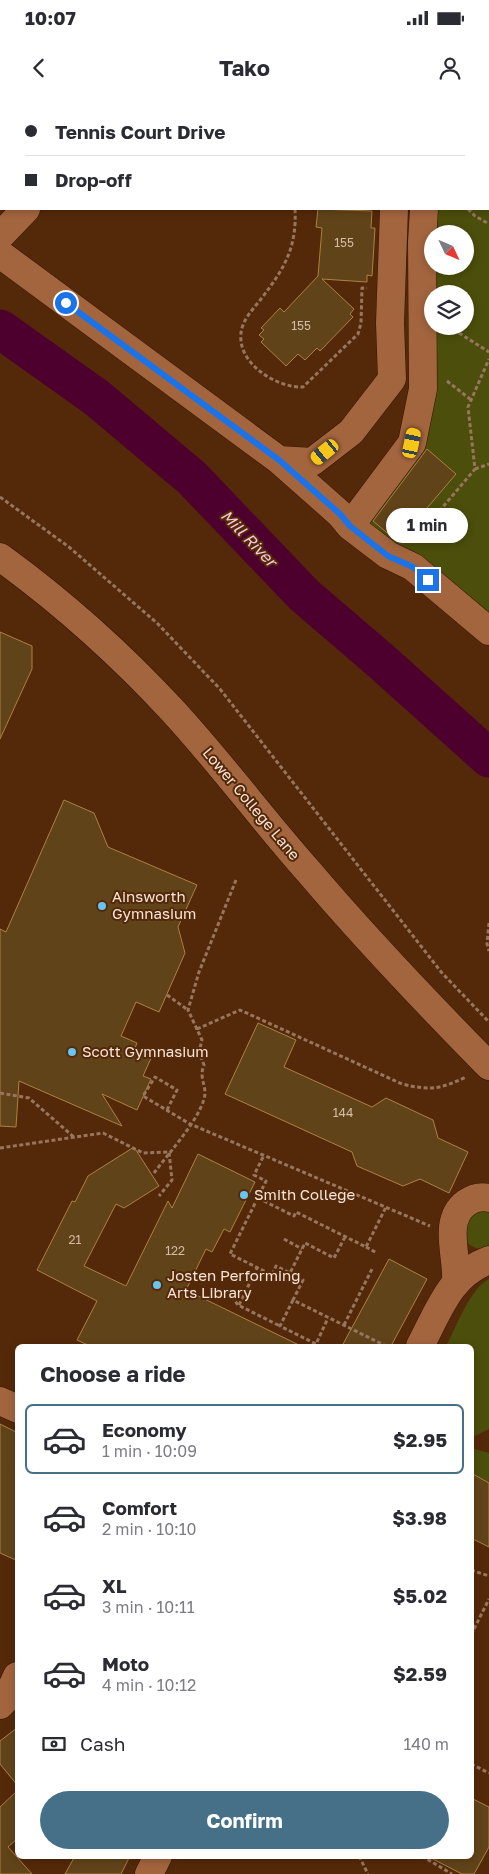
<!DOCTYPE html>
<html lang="en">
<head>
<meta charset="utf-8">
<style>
  :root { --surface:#fff; --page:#f7f7f7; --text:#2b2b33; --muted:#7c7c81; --line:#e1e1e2; --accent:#467088 }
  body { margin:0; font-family:"Golos Text",sans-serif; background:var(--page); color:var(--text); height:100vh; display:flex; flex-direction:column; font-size:19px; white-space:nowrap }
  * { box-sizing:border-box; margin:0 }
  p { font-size:16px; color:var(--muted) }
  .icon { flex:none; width:28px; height:28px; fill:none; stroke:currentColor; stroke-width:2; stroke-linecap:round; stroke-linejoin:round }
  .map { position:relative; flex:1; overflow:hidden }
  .side { position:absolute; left:15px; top:1244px; width:459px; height:515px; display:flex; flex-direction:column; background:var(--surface); border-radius:8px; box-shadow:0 2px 8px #0003 }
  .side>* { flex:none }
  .banner { position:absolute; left:0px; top:0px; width:490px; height:110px; box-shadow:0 2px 8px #0003; display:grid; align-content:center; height:110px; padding:0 25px; background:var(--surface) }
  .needle { width:32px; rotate:134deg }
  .controls { position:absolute; left:424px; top:125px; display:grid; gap:10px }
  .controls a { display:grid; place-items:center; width:50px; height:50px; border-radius:50%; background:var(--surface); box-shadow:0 2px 8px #0003; font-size:25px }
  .end { position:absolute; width:22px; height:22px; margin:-11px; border:6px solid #1a73e8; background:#fff; box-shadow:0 0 0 2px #fff }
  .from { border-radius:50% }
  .bubble { position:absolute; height:35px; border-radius:18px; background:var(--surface); box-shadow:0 2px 8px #0003; font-size:16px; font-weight:700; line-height:35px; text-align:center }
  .car { position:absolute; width:15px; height:30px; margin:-15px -8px; border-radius:6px; box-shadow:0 0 4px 1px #0007; background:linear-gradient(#f5c518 24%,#345 0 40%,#f5c518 0 76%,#345 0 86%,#f5c518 0) }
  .banner b { display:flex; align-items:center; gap:18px; height:48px; font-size:19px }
  .banner b+b { border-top:1px solid var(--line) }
  .banner i { width:12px; height:12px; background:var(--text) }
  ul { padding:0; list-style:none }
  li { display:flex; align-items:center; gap:15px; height:70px; margin:0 10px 8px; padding:0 15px; border:2px solid transparent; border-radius:8px }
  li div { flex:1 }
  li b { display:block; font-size:19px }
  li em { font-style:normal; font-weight:700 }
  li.active { border-color:var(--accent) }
  li>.icon { width:45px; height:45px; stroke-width:1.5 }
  h2 { padding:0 25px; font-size:22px; line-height:60px }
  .pay { display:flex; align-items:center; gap:12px; height:55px; padding:0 25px; font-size:19px }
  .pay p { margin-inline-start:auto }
  .button { display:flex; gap:10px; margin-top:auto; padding:10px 25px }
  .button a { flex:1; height:58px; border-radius:30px; background:var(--accent); color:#fff; font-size:20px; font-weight:700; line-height:58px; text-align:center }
  .status { display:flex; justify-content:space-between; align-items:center; height:35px; padding:0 25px; background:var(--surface); direction:ltr }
  .status svg { height:14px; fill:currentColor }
  header { display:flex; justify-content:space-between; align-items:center; height:65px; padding:0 25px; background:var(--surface); font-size:22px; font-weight:700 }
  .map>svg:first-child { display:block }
  .green { fill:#4c4e0b; fill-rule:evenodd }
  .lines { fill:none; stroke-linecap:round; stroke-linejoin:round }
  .river { stroke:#4d002d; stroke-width:39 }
  .building { fill:#614319; stroke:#ae8043 }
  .minor-casing { stroke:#321401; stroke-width:29 }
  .path { stroke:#98765e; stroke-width:3; stroke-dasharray:4 2.5; stroke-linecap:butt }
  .minor { stroke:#a3653e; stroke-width:28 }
  .route { stroke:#1a73e8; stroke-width:6 }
  .poi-dot { fill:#68c4f0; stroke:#542909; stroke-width:2 }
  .labels { text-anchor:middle; stroke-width:4; stroke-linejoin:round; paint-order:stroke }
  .number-label { font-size:12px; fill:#d4bca8 }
  .street-label { font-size:15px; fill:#fae5d8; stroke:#542909 }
  .poi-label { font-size:15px; fill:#fae5d8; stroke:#542909; text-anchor:start }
  .water-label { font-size:16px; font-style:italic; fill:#f7c8dc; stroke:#542909 }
</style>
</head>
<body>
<div class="status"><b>10:07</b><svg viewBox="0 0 49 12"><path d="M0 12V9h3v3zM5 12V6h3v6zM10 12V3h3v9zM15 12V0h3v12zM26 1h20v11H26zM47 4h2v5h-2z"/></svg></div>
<header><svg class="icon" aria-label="back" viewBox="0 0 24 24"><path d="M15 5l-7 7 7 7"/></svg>Tako<svg class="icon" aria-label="person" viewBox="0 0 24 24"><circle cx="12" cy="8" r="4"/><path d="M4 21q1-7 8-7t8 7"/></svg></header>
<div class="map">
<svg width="489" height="1774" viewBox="0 0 489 1774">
  <rect width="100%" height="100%" fill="#542909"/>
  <!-- green -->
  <path class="green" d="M 432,0 L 489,0 L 489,531 L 350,427 L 412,343 L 424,109 L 489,109 L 489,1 ZM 432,134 L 465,134 L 465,166 L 432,166 ZM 432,194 L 465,194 L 465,226 L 432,226 Z
    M 480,1111 L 489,1112 L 489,1148 C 478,1151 471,1147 464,1139 L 469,1116 Z
    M 489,1179 L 489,1329 L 471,1338 L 471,1246 L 446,1246 C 456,1228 470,1188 489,1179 Z
    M 471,1348 L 489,1353 L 489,1383 L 471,1373 Z"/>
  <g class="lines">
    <!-- river -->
    <path class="river" d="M 0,229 L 97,298 L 192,378 L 304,495 L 381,561 L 489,658"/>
  </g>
  <!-- building -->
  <path class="building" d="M 318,109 L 372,111 L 371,128 L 375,128 L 372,176 L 367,175 L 367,182 L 322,179 L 354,209 L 350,214 L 353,217 L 320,251 L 317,248 L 305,260 L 298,254 L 286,266 L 261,242 L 264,239 L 259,235 L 264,230 L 261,228 L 280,208 L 284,212 L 318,176 L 322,128 L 316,127 Z
    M 427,349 L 456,374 L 398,442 L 373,421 Z
    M 0,532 L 32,546 L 32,569 L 0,639 Z
    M 64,700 L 94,713 L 108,747 L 197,785 L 178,827 L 185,853 L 159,912 L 136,902 L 121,936 L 137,943 L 135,948 L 152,956 L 143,976 L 151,979 L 137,1010 L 102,994 L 122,1026 L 19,981 L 16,1027 L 0,1026 L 0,829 L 6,832 Z
    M 258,923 L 296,940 L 284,967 L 372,1007 L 386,998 L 433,1020 L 438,1038 L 468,1052 L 449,1093 L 420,1079 L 403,1086 L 357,1066 L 352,1052 L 225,994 Z
    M 134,1047 L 159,1086 L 124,1108 L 116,1104 L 84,1166 L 126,1186 L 168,1101 L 172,1108 L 198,1054 L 255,1082 L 230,1132 L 224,1129 L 212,1152 L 206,1149 L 186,1190 L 301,1246 L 90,1246 L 77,1240 L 97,1201 L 37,1170 L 72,1101 L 75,1102 L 88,1076 Z
    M 389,1159 L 427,1179 L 391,1246 L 342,1246 Z
    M 0,1324 L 18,1333 L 18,1461 L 0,1453 Z
    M 471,1373 L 489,1383 L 489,1447 L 471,1438 Z
    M 18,1627 L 18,1686 L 0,1664 L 0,1641 Z
    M 18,1690 L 18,1738 L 8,1747 L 32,1774 L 0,1774 L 0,1707 Z
    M 471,1698 L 489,1707 L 489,1747 L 474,1774 L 462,1774 L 427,1756 L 471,1756 Z
    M 75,1756 L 130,1756 L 121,1774 L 65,1774 Z"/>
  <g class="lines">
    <defs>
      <path id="minor" d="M 113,1 L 113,0
        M 398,1 L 398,0
        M 432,1 L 432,0
        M 0,136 L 26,109
        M 0,154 L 279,360 L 340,414 L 350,426 L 412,343 L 423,289 L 422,142 L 424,109
        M 279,360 L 312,362 L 351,332 L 392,279 L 390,223 L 394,109
        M 350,426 L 388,455 L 413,467 L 489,531
        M 0,457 C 62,502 120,554 172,610 C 220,662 262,719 309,772 C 366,839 427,903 489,966
        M 456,1182 C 458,1156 442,1121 466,1103 C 473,1098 481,1096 489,1098
        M 420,1246 C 439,1211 449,1175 489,1160
        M 0,1301 L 18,1309
        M 0,1605 L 7,1598 L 17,1576
        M 149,1774 L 158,1756"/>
    </defs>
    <!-- minor casing -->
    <use href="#minor" class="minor-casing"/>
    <!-- path -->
    <path class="path" d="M 295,109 C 297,148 284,169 261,199 C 254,208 245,217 242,228 C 233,261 275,288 303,287 L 358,234 L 361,223 L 362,188 L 367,188
      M 468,109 L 475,116 L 489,124
      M 448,226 L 489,252
      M 447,281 L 470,299
      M 475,369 L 489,364
      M 0,397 L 69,447 L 157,523 L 220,589 L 442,873 L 489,922
      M 414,441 L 475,369 L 468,307 L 489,259
      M 489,823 L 487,844 L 489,851
      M 167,895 L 188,910
      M 197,929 L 240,910 L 402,984 C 431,991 440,989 466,977
      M 0,993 L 29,998 L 75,1038
      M 167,1010 L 177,990 L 155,977 L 143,996 L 190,1024 L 430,1126
      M 0,1048 L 103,1033 L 143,1053 L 169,1052 L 172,1080 L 159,1096
      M 263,1057 L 254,1075 L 266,1081 L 230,1154 L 272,1175 L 276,1166 L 290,1173
      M 154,1073 C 168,1054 198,1021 204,999 C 208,986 198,979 204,965 L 199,952 L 202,940 L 188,910 L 199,872 L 236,780
      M 258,1098 L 294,1116 L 296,1112 L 366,1147 L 386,1107
      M 345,1137 L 334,1158 L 305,1143 L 290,1173 L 303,1180 L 293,1200 L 386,1246
      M 284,1139 L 302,1149
      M 366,1147 L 377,1153
      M 228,1191 L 238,1205 L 280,1226
      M 293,1200 L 280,1226 L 316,1244 L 328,1218
      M 239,1205 L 257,1168
      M 344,1225 L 372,1169
      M 471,1470 L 489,1476
      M 471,1498 L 473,1530 L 471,1544
      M 474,1529 L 489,1499
      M 471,1664 L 489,1673
      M 359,1756 L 368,1774
      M 422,1756 L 452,1774"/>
    <!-- minor -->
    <use href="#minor" class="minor"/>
  </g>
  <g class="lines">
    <!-- route -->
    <path class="route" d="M 66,203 L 279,360 L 340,414 L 350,426 L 388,456 L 413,467 L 428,480"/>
  </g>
  <!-- markers -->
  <g class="poi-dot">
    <circle cx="102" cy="806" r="5"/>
    <circle cx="72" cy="952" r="5"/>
    <circle cx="244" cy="1095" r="5"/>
    <circle cx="157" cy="1185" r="5"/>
  </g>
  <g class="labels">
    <!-- number labels -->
    <g class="number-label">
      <text x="344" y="147">155</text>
      <text x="301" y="230">155</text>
      <text x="343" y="1017">144</text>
      <text x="75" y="1144">21</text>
      <text x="175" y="1155">122</text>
    </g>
    <!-- street labels -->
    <g class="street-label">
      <text transform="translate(251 704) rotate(50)" y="5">Lower College Lane</text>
    </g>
    <!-- poi labels -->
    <g class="poi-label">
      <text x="112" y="802">Ainsworth<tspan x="112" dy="17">Gymnasium</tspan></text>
      <text x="82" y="957">Scott Gymnasium</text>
      <text x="254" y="1100">Smith College</text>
      <text x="167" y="1181">Josten Performing<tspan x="167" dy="17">Arts Library</tspan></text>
    </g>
    <!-- water labels -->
    <g class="water-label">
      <text transform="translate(249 438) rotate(46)" y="6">Mill River</text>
    </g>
  </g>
</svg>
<div class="controls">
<a><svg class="needle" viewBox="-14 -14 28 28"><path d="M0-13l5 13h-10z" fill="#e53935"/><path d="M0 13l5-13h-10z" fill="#7c7c81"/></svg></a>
<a><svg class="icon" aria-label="layers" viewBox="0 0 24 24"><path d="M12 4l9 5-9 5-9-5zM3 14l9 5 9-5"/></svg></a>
</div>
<i class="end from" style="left:66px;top:203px"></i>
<i class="end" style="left:428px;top:480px"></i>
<div class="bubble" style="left:386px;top:408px;width:82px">1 min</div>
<i class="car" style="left:412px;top:343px;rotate:12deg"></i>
<i class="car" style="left:325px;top:352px;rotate:231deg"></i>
<div class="banner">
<b><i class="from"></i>Tennis Court Drive</b>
<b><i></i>Drop-off</b>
</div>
<section class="side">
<h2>Choose a ride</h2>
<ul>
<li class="active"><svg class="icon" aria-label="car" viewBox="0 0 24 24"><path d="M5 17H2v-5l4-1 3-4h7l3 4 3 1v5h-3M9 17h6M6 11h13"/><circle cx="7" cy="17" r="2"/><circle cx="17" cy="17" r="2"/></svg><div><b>Economy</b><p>1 min · 10:09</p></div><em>$2.95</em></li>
<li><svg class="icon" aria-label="car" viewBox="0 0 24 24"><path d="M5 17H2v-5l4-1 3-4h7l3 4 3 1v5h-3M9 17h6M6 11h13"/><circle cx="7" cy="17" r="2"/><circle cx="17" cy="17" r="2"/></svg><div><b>Comfort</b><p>2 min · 10:10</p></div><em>$3.98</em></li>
<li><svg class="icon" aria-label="car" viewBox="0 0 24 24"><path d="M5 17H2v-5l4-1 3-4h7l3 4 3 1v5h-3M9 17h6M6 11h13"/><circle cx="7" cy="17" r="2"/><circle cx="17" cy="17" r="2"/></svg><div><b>XL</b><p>3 min · 10:11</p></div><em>$5.02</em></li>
<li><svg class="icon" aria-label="car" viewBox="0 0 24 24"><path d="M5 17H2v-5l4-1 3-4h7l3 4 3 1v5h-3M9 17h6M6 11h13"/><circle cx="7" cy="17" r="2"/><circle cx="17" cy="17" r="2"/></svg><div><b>Moto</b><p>4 min · 10:12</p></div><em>$2.59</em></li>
</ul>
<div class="pay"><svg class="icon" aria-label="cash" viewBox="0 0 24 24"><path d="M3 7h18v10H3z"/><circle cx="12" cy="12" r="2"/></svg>Cash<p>140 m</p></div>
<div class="button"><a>Confirm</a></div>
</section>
</div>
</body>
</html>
